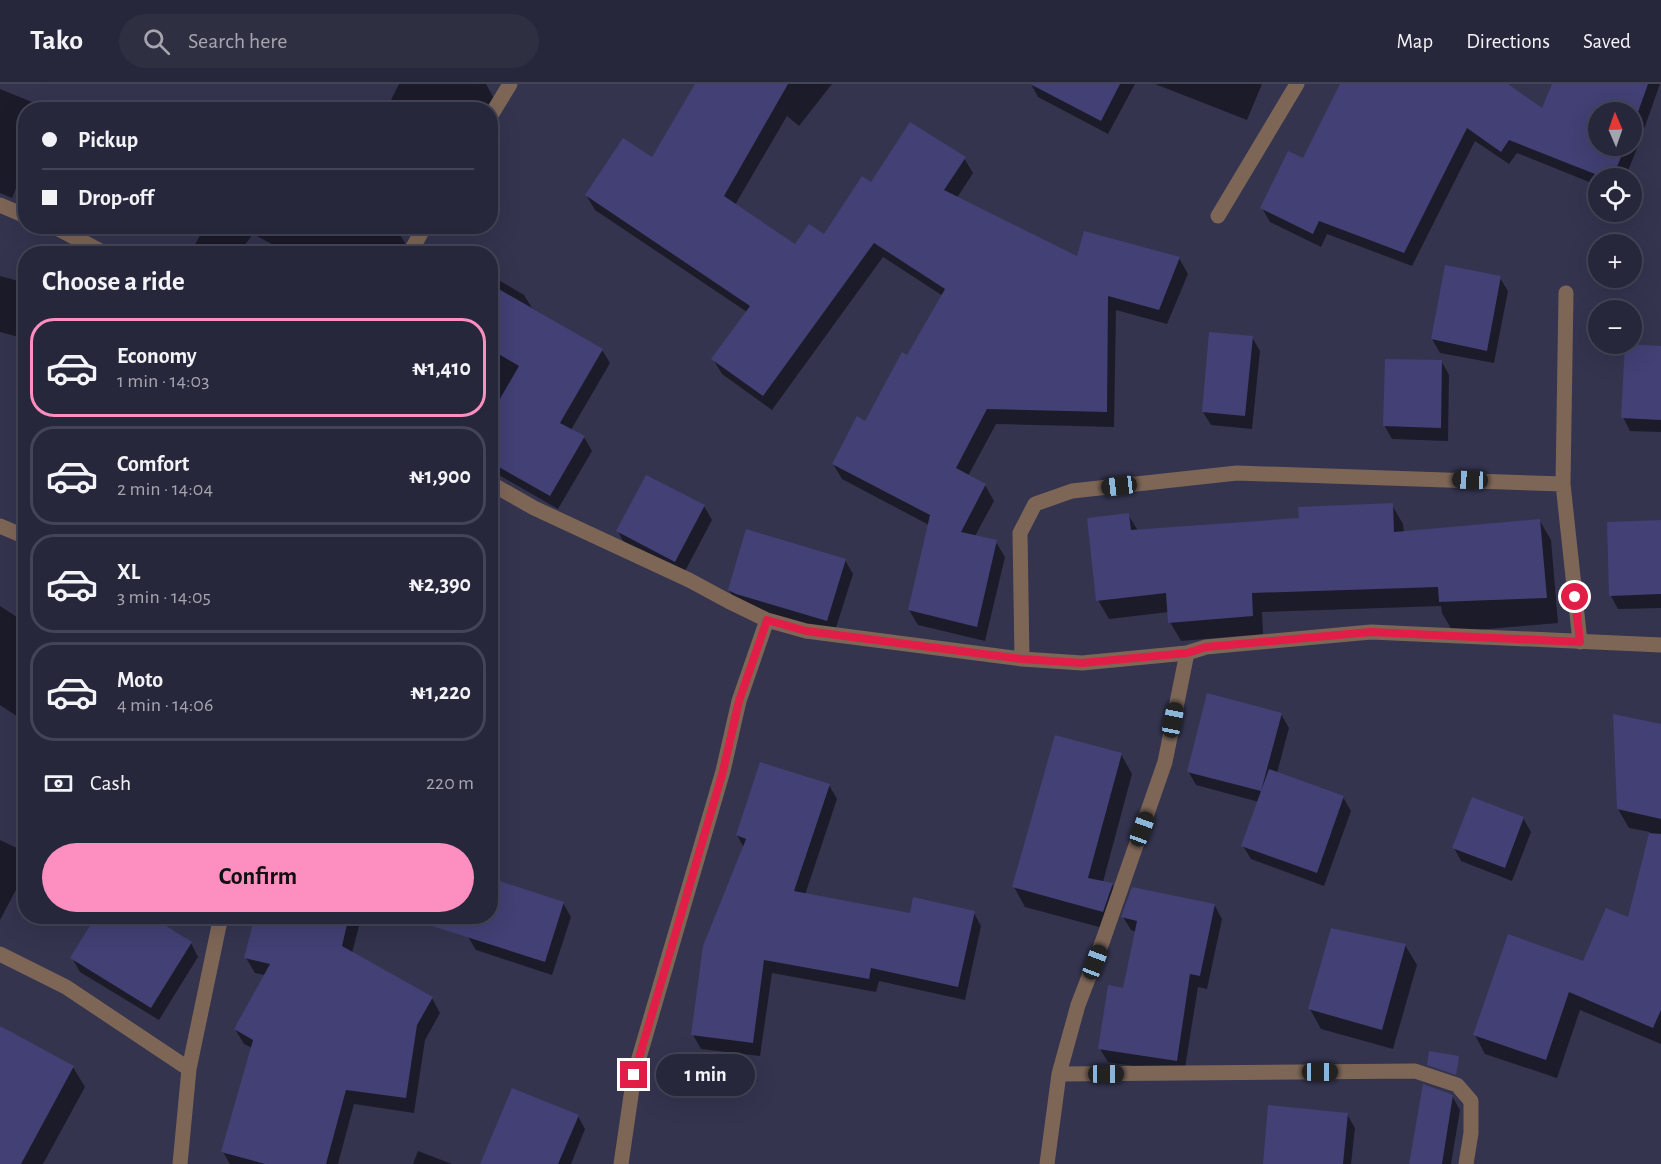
<!DOCTYPE html>
<html lang="en">
<head>
<meta charset="utf-8">
<style>
  :root { --surface:#27273b; --page:#2f2f42; --text:#f1f3f6; --muted:#a4a5af; --line:#434455; --accent:#fd8ec0 }
  body { margin:0; font-family:"Alegreya Sans",sans-serif; background:var(--page); color:var(--text); height:100vh; display:flex; flex-direction:column; font-size:22px; white-space:nowrap }
  * { box-sizing:border-box; margin:0 }
  p { font-size:20px; color:var(--muted) }
  .icon { flex:none; width:33px; height:33px; fill:none; stroke:currentColor; stroke-width:2; stroke-linecap:round; stroke-linejoin:round }
  .map { position:relative; flex:1; overflow:hidden }
  .drawer { position:absolute; left:18px; top:162px; width:480px; height:678px; display:flex; flex-direction:column; background:var(--surface); border-radius:24px; box-shadow:0 6px 24px #0002,0 0 0 2px var(--line) }
  .drawer>* { flex:none }
  .banner { position:absolute; left:18px; top:18px; width:480px; height:132px; border-radius:24px; box-shadow:0 6px 24px #0002,0 0 0 2px var(--line); display:grid; align-content:center; height:132px; padding:0 24px; background:var(--surface) }
  .needle { width:39px; rotate:358deg }
  .fabs { position:absolute; left:1588px; top:18px; display:grid; gap:12px }
  .fabs a { display:grid; place-items:center; width:54px; height:54px; border-radius:50%; background:var(--surface); box-shadow:0 6px 24px #0002,0 0 0 2px var(--line); font-size:30px }
  .end { position:absolute; width:27px; height:27px; margin:-14px; border:8px solid #e11d48; background:#fff; box-shadow:0 0 0 3px #fff }
  .from { border-radius:50% }
  .bubble { position:absolute; height:42px; border-radius:21px; background:var(--surface); box-shadow:0 6px 24px #0002,0 0 0 2px var(--line); font-size:20px; font-weight:600; line-height:42px; text-align:center }
  .car { position:absolute; width:18px; height:36px; margin:-18px -9px; border-radius:8px; box-shadow:0 0 4px 2px #0007; background:linear-gradient(#222 24%,#8ab4d8 0 40%,#222 0 76%,#8ab4d8 0 86%,#222 0) }
  .banner b { display:flex; align-items:center; gap:21px; height:57px; font-size:22px }
  .banner b+b { border-top:2px solid var(--line) }
  .banner i { width:15px; height:15px; background:var(--text) }
  ul { padding:0; list-style:none }
  li { display:flex; align-items:center; gap:18px; height:99px; margin:0 12px 9px; padding:0 12px; border:3px solid var(--line); border-radius:24px }
  li div { flex:1 }
  li b { display:block; font-size:22px }
  li em { font-style:normal; font-weight:600 }
  li.current { border-color:var(--accent) }
  li>.icon { width:54px; height:54px; stroke-width:1.5 }
  h2 { padding:0 24px; font-size:27px; line-height:72px }
  .pay { display:flex; align-items:center; gap:15px; height:66px; padding:0 24px; font-size:22px }
  .pay p { margin-inline-start:auto }
  .action { display:flex; gap:12px; margin-top:auto; padding:12px 24px }
  .action a { flex:1; height:69px; border-radius:36px; background:var(--accent); color:#111; font-size:24px; font-weight:600; line-height:69px; text-align:center }
  header { display:flex; align-items:center; gap:36px; box-sizing:border-box; height:84px; padding:0 30px; background:var(--surface); border-bottom:2px solid var(--line) }
  header strong { font-size:28px }
  nav { display:flex; gap:33px; margin-inline-start:auto; font-size:21px }
  .search { width:420px; height:54px; background:var(--page); display:flex; align-items:center; gap:15px; box-sizing:border-box; padding:0 21px; border-radius:33px; color:var(--muted); font-size:22px }
  .map>svg:first-child { display:block }
  .shadow { fill:#0007; fill-rule:evenodd }
  .building { fill:#424074 }
  .lines { fill:none; stroke-linecap:round; stroke-linejoin:round }
  .minor { stroke:#7e6657; stroke-width:15 }
  .route { stroke:#e11d48; stroke-width:8 }
</style>
</head>
<body>
<header>
<strong>Tako</strong>
<div class="search"><svg class="icon" aria-label="search" viewBox="0 0 24 24"><circle cx="10" cy="10" r="6"/><path d="M15 15l6 6"/></svg>Search here</div>
<nav><a>Map</a><a>Directions</a><a>Saved</a></nav>
</header>
<div class="map">
<svg width="1661" height="1080" viewBox="0 0 1661 1080">
  <rect width="100%" height="100%" fill="#34344f"/>
  <!-- shadow -->
  <path class="shadow" d="M 399,0 L 486,0 L 497,20 L 490,26 L 386,26 Z
    M 697,0 L 832,0 L 799,42 L 787,32 L 735,121 L 795,162 L 824,152 L 872,100 L 964,74 L 973,89 L 957,114 L 1078,174 L 1179,174 L 1188,190 L 1167,240 L 1116,226 L 1114,343 L 996,340 L 968,392 L 985,401 L 994,417 L 975,452 L 996,458 L 1005,473 L 985,557 L 918,541 L 909,526 L 929,441 L 842,395 L 833,380 L 865,339 L 907,273 L 943,212 L 883,173 L 772,326 L 722,290 L 713,275 L 747,228 L 595,126 L 586,111 L 657,87 Z
    M 1031,0 L 1135,0 L 1108,50 L 1038,13 Z
    M 1155,0 L 1262,0 L 1247,36 Z
    M 1368,0 L 1506,0 L 1543,26 L 1568,0 L 1660,0 L 1638,62 L 1625,94 L 1599,94 L 1599,102 L 1517,69 L 1509,80 L 1475,57 L 1412,182 L 1327,150 L 1321,163 L 1270,138 L 1262,124 ZM 1599,28 L 1632,28 L 1632,62 L 1599,62 Z
    M 0,5 L 32,18 L 36,26 L 26,26 L 26,81 L 12,114 L 0,109 Z
    M 205,142 L 387,142 L 399,149 L 409,166 L 407,170 L 290,170 L 253,150 L 238,170 L 190,170 Z
    M 490,191 L 524,211 L 532,224 L 602,266 L 610,279 L 571,346 L 584,353 L 592,367 L 558,425 L 490,386 Z
    M 0,192 L 26,199 L 26,255 L 0,248 Z
    M 1500,194 L 1508,207 L 1494,279 L 1440,269 L 1432,255 Z
    M 1252,253 L 1260,267 L 1252,345 L 1211,341 L 1203,328 Z
    M 1661,263 L 1661,348 L 1630,347 L 1623,333 Z
    M 1442,278 L 1449,291 L 1448,357 L 1392,355 L 1384,341 Z
    M 1392,421 L 1403,440 L 1404,448 L 1540,437 L 1551,456 L 1558,539 L 1453,548 L 1442,529 L 1441,522 L 1262,528 L 1263,550 L 1181,557 L 1170,538 L 1169,528 L 1109,535 L 1098,516 L 1128,430 L 1138,447 L 1300,435 Z
    M 704,422 L 712,436 L 683,491 L 625,461 L 618,447 Z
    M 1661,437 L 1661,524 L 1618,525 L 1611,512 Z
    M 845,476 L 853,490 L 834,550 L 737,519 L 729,506 Z
    M 0,522 L 26,539 L 26,622 L 18,633 L 0,621 Z
    M 1281,630 L 1289,644 L 1277,689 L 1343,713 L 1351,727 L 1324,802 L 1251,775 L 1243,762 L 1259,718 L 1196,701 L 1188,687 Z
    M 1661,642 L 1661,960 L 1580,926 L 1557,994 L 1485,970 L 1475,951 L 1584,878 L 1629,835 L 1650,748 L 1629,744 L 1618,725 Z
    M 1121,670 L 1132,690 L 1103,798 L 1112,800 L 1123,820 L 1114,847 L 1025,823 L 1014,803 Z
    M 829,701 L 837,715 L 805,811 L 911,830 L 974,829 L 981,842 L 965,916 L 879,897 L 876,908 L 772,889 L 760,972 L 701,965 L 693,951 L 744,764 L 737,751 Z
    M 1523,734 L 1531,748 L 1512,797 L 1461,777 L 1454,764 Z
    M 0,756 L 21,766 L 26,774 L 26,787 L 0,836 Z
    M 563,819 L 571,833 L 552,891 L 476,866 L 468,853 L 490,832 Z
    M 1215,822 L 1222,835 L 1207,905 L 1198,903 L 1184,990 L 1108,978 L 1100,965 L 1124,905 L 1136,848 L 1131,846 L 1123,833 Z
    M 257,832 L 353,832 L 359,842 L 352,869 L 432,914 L 440,929 L 425,956 L 414,1029 L 354,1020 L 338,1080 L 230,1080 L 223,1068 L 252,964 L 244,960 L 235,945 L 265,891 L 255,889 L 246,874 Z
    M 191,859 L 198,873 L 159,936 L 80,888 L 72,874 Z
    M 1405,861 L 1417,881 L 1393,965 L 1321,945 L 1310,925 Z
    M 0,944 L 73,983 L 85,1003 L 43,1080 L 0,1080 Z
    M 1452,1012 L 1460,1026 L 1451,1080 L 1411,1080 Z
    M 1347,1030 L 1355,1044 L 1351,1080 L 1264,1080 Z
    M 578,1032 L 585,1045 L 571,1080 L 482,1080 Z
    M 418,1067 L 452,1080 L 413,1080 Z"/>
  <!-- building -->
  <path class="building" d="M 695,0 L 788,0 L 724,112 L 795,160 L 809,140 L 824,150 L 862,92 L 871,98 L 910,38 L 966,73 L 944,106 L 1077,172 L 1084,147 L 1180,173 L 1159,226 L 1108,212 L 1107,328 L 987,325 L 956,384 L 986,400 L 961,448 L 997,456 L 977,543 L 908,526 L 930,431 L 832,380 L 857,332 L 865,337 L 902,268 L 907,271 L 945,205 L 874,159 L 763,312 L 711,275 L 750,222 L 585,111 L 623,54 L 652,73 Z
    M 1030,0 L 1120,0 L 1101,37 Z
    M 1340,0 L 1508,0 L 1542,24 L 1552,0 L 1648,0 L 1632,45 L 1632,28 L 1599,28 L 1599,62 L 1626,62 L 1612,94 L 1605,94 L 1509,56 L 1501,68 L 1467,44 L 1404,169 L 1319,137 L 1313,150 L 1260,124 L 1288,67 L 1303,74 Z
    M 1445,181 L 1501,192 L 1487,267 L 1431,255 Z
    M 490,200 L 603,265 L 560,339 L 585,352 L 550,412 L 490,378 L 490,332 L 519,282 L 490,265 Z
    M 1209,248 L 1253,252 L 1245,332 L 1202,328 Z
    M 1625,260 L 1661,262 L 1661,336 L 1621,334 Z
    M 1385,275 L 1442,276 L 1441,344 L 1383,342 Z
    M 646,391 L 705,421 L 675,478 L 616,447 Z
    M 1393,419 L 1394,448 L 1540,435 L 1547,514 L 1439,518 L 1438,503 L 1252,509 L 1253,532 L 1168,539 L 1166,509 L 1096,517 L 1087,434 L 1129,429 L 1131,446 L 1299,434 L 1298,423 Z
    M 1661,436 L 1661,510 L 1609,512 L 1607,438 Z
    M 746,445 L 846,475 L 827,537 L 736,510 L 728,506 Z
    M 1207,609 L 1282,629 L 1261,707 L 1187,688 Z
    M 1613,630 L 1661,640 L 1661,735 L 1617,725 Z
    M 1055,651 L 1122,669 L 1088,794 L 1113,799 L 1103,828 L 1012,803 Z
    M 760,678 L 830,700 L 794,807 L 910,829 L 913,813 L 975,827 L 958,903 L 871,884 L 869,895 L 764,876 L 753,959 L 691,951 L 703,862 L 746,755 L 736,751 Z
    M 1269,685 L 1344,712 L 1317,789 L 1241,762 Z
    M 1472,713 L 1524,733 L 1505,784 L 1452,764 Z
    M 1649,749 L 1661,750 L 1661,926 L 1653,944 L 1569,908 L 1546,976 L 1473,951 L 1508,850 L 1583,877 L 1606,824 L 1628,833 Z
    M 490,794 L 564,818 L 545,878 L 426,840 L 427,832 L 490,832 Z
    M 1132,803 L 1215,820 L 1200,892 L 1190,890 L 1177,977 L 1098,965 L 1108,901 L 1123,904 L 1137,837 L 1121,833 Z
    M 96,832 L 150,832 L 192,858 L 151,924 L 70,874 Z
    M 255,832 L 349,832 L 342,862 L 433,913 L 417,941 L 406,1014 L 346,1006 L 326,1080 L 265,1080 L 221,1068 L 253,956 L 234,945 L 270,880 L 244,874 Z
    M 1331,844 L 1406,860 L 1382,946 L 1308,925 Z
    M 0,942 L 74,982 L 21,1080 L 0,1080 Z
    M 1429,967 L 1459,972 L 1456,991 L 1427,981 Z
    M 1423,1000 L 1453,1011 L 1442,1080 L 1409,1080 Z
    M 512,1004 L 579,1031 L 558,1080 L 480,1080 Z
    M 1268,1021 L 1348,1029 L 1343,1080 L 1263,1080 Z"/>
  <g class="lines">
    <!-- minor -->
    <path class="minor" d="M 490,33 L 510,0
      M 0,121 L 26,132
      M 1218,132 L 1297,0
      M 53,142 L 106,170
      M 409,170 L 425,142
      M 490,399 L 534,424 L 689,496 L 728,517 L 767,536 L 806,547 L 1022,575 L 1082,579 L 1187,569 L 1206,563 L 1371,548 L 1661,561
      M 1563,400 L 1580,558
      M 0,442 L 26,453
      M 1022,575 L 1020,449 L 1035,420 L 1072,407 L 1237,389 L 1563,400 L 1566,209
      M 0,870 L 66,903 L 189,985
      M 1059,990 L 1415,987 L 1457,1001 L 1471,1017 L 1471,1049 L 1466,1080
      M 180,1080 L 189,985 L 221,832
      M 621,1080 L 634,991 L 723,687 L 739,617 L 767,536
      M 1047,1080 L 1059,990 L 1078,921 L 1103,856 L 1165,678 L 1187,569"/>
  </g>
  <g class="lines">
    <!-- route -->
    <path class="route" d="M 634,991 L 723,687 L 739,617 L 767,536 L 806,547 L 1022,575 L 1082,579 L 1187,569 L 1206,563 L 1371,548 L 1580,558 L 1575,513"/>
  </g>
</svg>
<div class="fabs">
<a><svg class="needle" viewBox="-14 -14 28 28"><path d="M0-13l5 13h-10z" fill="#e53935"/><path d="M0 13l5-13h-10z" fill="#a4a5af"/></svg></a>
<a><svg class="icon" aria-label="locate" viewBox="0 0 24 24"><circle cx="12" cy="12" r="6"/><path d="M12 2v4M12 18v4M2 12h4M18 12h4"/></svg></a>
<a>+</a>
<a>−</a>
</div>
<i class="end from" style="left:1575px;top:513px"></i>
<i class="end" style="left:634px;top:991px"></i>
<div class="bubble" style="left:656px;top:970px;width:99px">1 min</div>
<i class="car" style="left:1470px;top:396px;rotate:272deg"></i>
<i class="car" style="left:1119px;top:402px;rotate:263deg"></i>
<i class="car" style="left:1173px;top:636px;rotate:11deg"></i>
<i class="car" style="left:1142px;top:745px;rotate:20deg"></i>
<i class="car" style="left:1095px;top:878px;rotate:21deg"></i>
<i class="car" style="left:1320px;top:988px;rotate:90deg"></i>
<i class="car" style="left:1106px;top:990px;rotate:90deg"></i>
<div class="banner">
<b><i class="from"></i>Pickup</b>
<b><i></i>Drop-off</b>
</div>
<section class="drawer">
<h2>Choose a ride</h2>
<ul>
<li class="current"><svg class="icon" aria-label="car" viewBox="0 0 24 24"><path d="M5 17H2v-5l4-1 3-4h7l3 4 3 1v5h-3M9 17h6M6 11h13"/><circle cx="7" cy="17" r="2"/><circle cx="17" cy="17" r="2"/></svg><div><b>Economy</b><p>1 min · 14:03</p></div><em>₦1,410</em></li>
<li><svg class="icon" aria-label="car" viewBox="0 0 24 24"><path d="M5 17H2v-5l4-1 3-4h7l3 4 3 1v5h-3M9 17h6M6 11h13"/><circle cx="7" cy="17" r="2"/><circle cx="17" cy="17" r="2"/></svg><div><b>Comfort</b><p>2 min · 14:04</p></div><em>₦1,900</em></li>
<li><svg class="icon" aria-label="car" viewBox="0 0 24 24"><path d="M5 17H2v-5l4-1 3-4h7l3 4 3 1v5h-3M9 17h6M6 11h13"/><circle cx="7" cy="17" r="2"/><circle cx="17" cy="17" r="2"/></svg><div><b>XL</b><p>3 min · 14:05</p></div><em>₦2,390</em></li>
<li><svg class="icon" aria-label="car" viewBox="0 0 24 24"><path d="M5 17H2v-5l4-1 3-4h7l3 4 3 1v5h-3M9 17h6M6 11h13"/><circle cx="7" cy="17" r="2"/><circle cx="17" cy="17" r="2"/></svg><div><b>Moto</b><p>4 min · 14:06</p></div><em>₦1,220</em></li>
</ul>
<div class="pay"><svg class="icon" aria-label="cash" viewBox="0 0 24 24"><path d="M3 7h18v10H3z"/><circle cx="12" cy="12" r="2"/></svg>Cash<p>220 m</p></div>
<div class="action"><a>Confirm</a></div>
</section>
</div>
</body>
</html>
